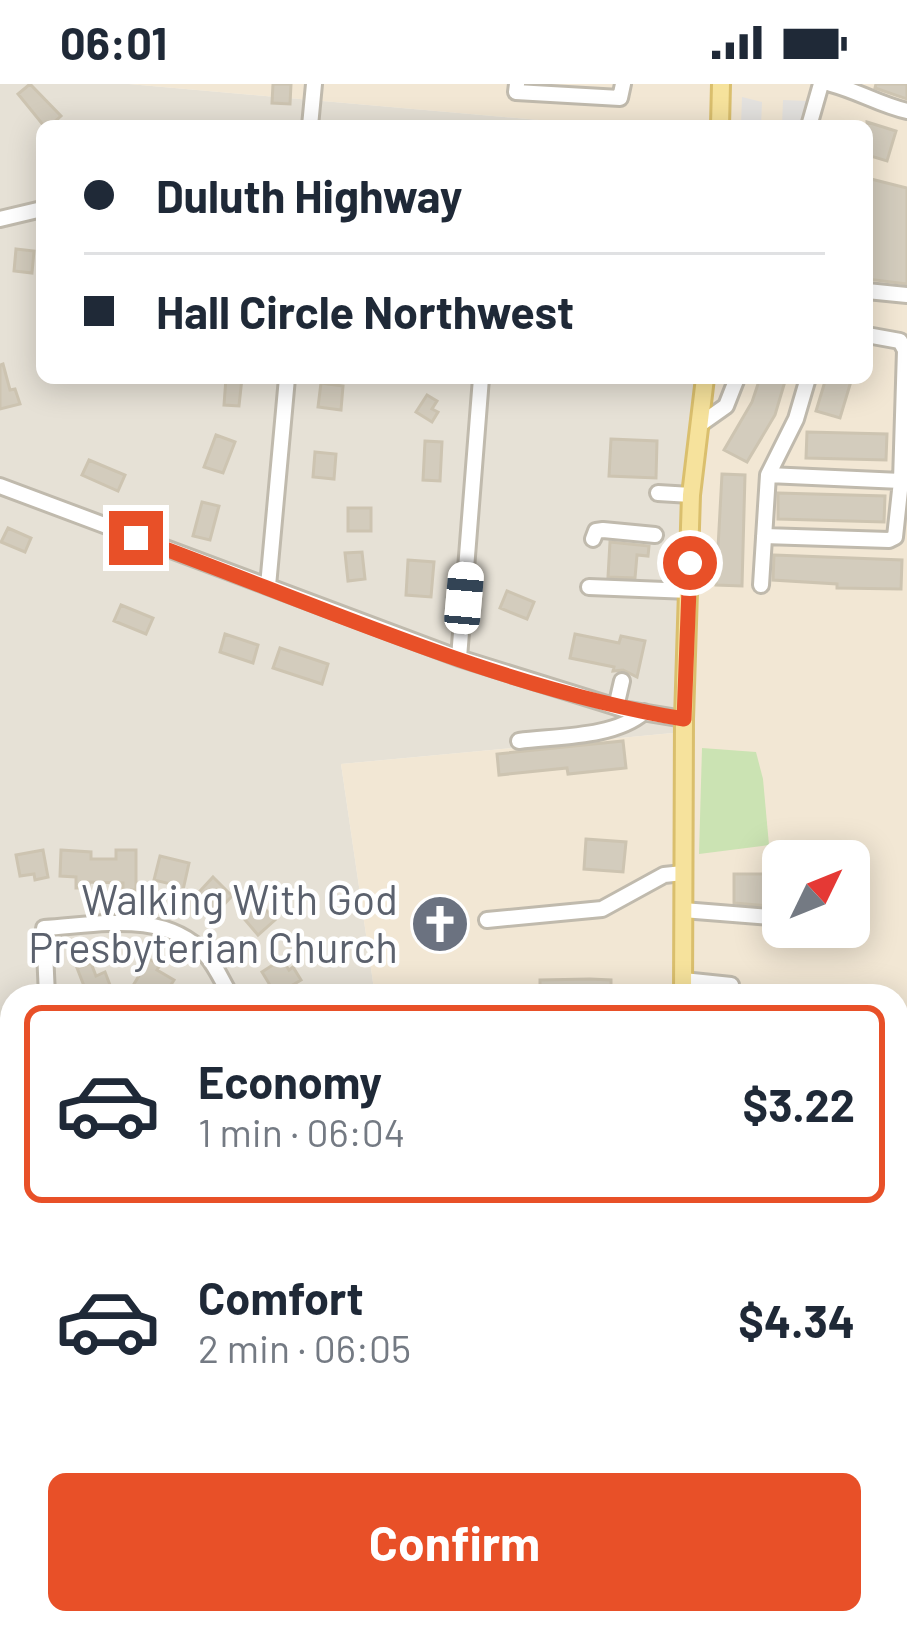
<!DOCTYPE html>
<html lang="en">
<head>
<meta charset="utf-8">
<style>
  :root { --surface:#fff; --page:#f6f6f7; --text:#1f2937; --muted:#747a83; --line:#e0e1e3; --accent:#e85028 }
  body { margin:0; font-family:Barlow,sans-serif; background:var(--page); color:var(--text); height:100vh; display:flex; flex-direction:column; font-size:45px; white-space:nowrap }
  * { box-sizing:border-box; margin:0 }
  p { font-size:39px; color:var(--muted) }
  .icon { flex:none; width:66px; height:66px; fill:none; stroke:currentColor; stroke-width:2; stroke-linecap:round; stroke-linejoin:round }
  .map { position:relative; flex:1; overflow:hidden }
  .drawer { position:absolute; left:0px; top:900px; width:909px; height:651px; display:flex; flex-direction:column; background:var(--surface); border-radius:36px 36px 0 0; box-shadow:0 6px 30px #0003 }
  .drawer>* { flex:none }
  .top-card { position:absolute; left:36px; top:36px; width:837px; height:264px; border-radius:18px; box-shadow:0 6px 30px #0003; display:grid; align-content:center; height:264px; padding:0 48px; background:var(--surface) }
  .needle { width:78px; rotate:47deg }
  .fabs { position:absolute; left:762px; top:756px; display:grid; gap:24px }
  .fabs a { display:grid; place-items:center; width:108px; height:108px; border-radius:18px; background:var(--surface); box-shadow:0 6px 30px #0003; font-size:60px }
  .end { position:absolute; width:54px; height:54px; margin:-27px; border:15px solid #e85028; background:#fff; box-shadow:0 0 0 6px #fff }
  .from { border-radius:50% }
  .car { position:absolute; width:36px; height:72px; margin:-36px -18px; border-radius:15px; box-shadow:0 0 9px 3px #0007; background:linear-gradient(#fff 24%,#345 0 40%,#fff 0 76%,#345 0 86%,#fff 0) }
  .top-card b { display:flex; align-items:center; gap:42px; height:114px; font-size:45px }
  .top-card b+b { border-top:3px solid var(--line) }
  .top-card i { width:30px; height:30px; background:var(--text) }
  ul { padding:21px 0 0; list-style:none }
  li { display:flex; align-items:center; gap:36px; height:198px; margin:0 24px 18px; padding:0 24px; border:6px solid transparent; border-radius:18px }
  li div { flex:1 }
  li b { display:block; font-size:45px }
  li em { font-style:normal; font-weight:700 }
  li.selected { border-color:var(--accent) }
  li>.icon { width:108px; height:108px; stroke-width:1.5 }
  .action { display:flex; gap:24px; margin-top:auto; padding:24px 48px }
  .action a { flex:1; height:138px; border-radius:18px; background:var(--accent); color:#fff; font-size:48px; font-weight:700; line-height:138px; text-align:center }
  .status { display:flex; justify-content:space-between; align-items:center; height:84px; padding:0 60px; background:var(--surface); direction:ltr }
  .status svg { height:33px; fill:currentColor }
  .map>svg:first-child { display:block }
  .residential { fill:#e6e1d6 }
  .commercial { fill:#f2e7d4; fill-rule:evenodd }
  .green { fill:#cbe3b3 }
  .parking { fill:#e4e2df }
  .building { fill:#d3ccbd; stroke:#cdc4b1; stroke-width:3 }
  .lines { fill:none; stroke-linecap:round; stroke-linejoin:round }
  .minor-casing { stroke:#c0baad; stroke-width:20 }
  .major-casing { stroke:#dabf6d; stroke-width:22 }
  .minor { stroke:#fff; stroke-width:14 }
  .major { stroke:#f6e29c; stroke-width:16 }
  .route { stroke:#e85028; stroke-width:15 }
  .labels { text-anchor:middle; stroke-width:9; stroke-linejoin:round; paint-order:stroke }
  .worship-label { font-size:42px; fill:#5b616d; stroke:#fff; text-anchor:end }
</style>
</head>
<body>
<div class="status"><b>06:01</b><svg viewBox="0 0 49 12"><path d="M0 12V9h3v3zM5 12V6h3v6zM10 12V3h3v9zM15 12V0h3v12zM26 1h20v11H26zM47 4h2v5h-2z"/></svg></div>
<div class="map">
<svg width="907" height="1549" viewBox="0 0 907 1549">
  <rect width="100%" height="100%" fill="#f2efe7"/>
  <!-- residential -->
  <path class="residential" d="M 0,0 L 129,0 L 608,42 L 42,42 L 42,294 L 703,294 L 689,454 L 694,647 L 341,680 L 375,912 L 12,912 L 12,1539 L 859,1539 L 885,1549 L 0,1549 Z"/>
  <!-- commercial -->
  <path class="commercial" d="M 129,0 L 907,0 L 907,1198 L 897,1194 L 897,912 L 375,912 L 341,680 L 694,647 L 689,454 L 703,294 L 867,294 L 867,42 L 608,42 ZM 783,777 L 849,777 L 849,843 L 783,843 Z"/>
  <!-- green -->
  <path class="green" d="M 702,664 L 756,668 L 763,695 L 769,761 L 699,770 Z"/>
  <!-- parking -->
  <path class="parking" d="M 742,13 L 762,18 L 761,42 L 741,42 Z
    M 783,16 L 808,17 L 801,42 L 782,42 Z"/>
  <!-- building -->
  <path class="building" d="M 30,0 L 61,32 L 50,42 L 44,42 L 18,10 Z
    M 273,0 L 291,0 L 290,20 L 272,19 Z
    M 876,0 L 907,0 L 907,15 L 875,4 Z
    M 867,38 L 896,47 L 887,77 L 867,71 Z
    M 867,94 L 907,104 L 907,200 L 867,195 Z
    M 16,165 L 34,167 L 32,189 L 14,187 Z
    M 3,280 L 10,306 L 15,305 L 20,320 L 0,325 L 0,281 Z
    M 226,294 L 242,294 L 239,322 L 224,321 Z
    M 760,294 L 786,294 L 775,331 L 747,378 L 724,366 L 752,318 Z
    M 826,294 L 852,294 L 840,334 L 816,327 Z
    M 321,299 L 343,302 L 341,326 L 318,323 Z
    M 427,311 L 437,317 L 432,325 L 438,328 L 432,338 L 416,328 Z
    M 807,348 L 887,350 L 886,376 L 806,374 Z
    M 216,351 L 235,358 L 223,389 L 204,383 Z
    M 611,355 L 657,357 L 656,394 L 609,392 Z
    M 425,357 L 442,358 L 440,397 L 423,396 Z
    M 315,368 L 336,370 L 334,395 L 313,393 Z
    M 89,376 L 125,391 L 118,407 L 82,391 Z
    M 722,390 L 745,391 L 742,502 L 716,501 Z
    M 778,409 L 885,412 L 884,438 L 778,435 Z
    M 202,418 L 219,422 L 210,456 L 193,452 Z
    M 348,424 L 371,424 L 371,447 L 348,447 Z
    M 8,444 L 31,454 L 25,468 L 1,458 Z
    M 610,458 L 649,462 L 648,472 L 637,471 L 635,494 L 608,493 Z
    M 362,468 L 365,495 L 348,497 L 345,469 Z
    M 774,471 L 902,476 L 901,505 L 837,504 L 837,500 L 773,496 Z
    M 408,476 L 434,478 L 431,513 L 406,511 Z
    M 507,507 L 534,518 L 527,535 L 500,524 Z
    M 121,521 L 153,534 L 146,550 L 114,537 Z
    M 225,550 L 258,561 L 253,579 L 220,568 Z
    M 575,550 L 619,559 L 621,552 L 645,557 L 637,593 L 623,586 L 613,587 L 614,583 L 570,574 Z
    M 280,564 L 328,580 L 322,600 L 273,584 Z
    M 623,657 L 626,684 L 568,690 L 567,684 L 499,691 L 497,670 Z
    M 586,755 L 626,758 L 623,788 L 584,785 Z
    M 43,766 L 48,793 L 35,796 L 34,790 L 20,792 L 16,771 Z
    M 61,766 L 91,768 L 91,775 L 116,775 L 116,766 L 136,766 L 136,806 L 123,806 L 123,799 L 89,798 L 89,804 L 76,804 L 76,793 L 60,792 Z
    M 160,772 L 189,779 L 181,815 L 168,812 L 171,800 L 154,796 Z
    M 734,790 L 783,790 L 783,823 L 734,819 Z
    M 213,793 L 232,812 L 215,830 L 199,808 Z
    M 257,816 L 275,836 L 258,851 L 241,831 Z
    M 454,828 L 454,832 L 464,831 L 466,847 L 416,854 L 414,832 Z
    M 149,875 L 160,881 L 157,886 L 174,896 L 164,912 L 155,912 L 134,900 Z
    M 282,875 L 289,886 L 293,883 L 301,896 L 276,911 L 262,888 Z
    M 91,879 L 96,892 L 105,888 L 113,909 L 88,912 L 77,884 Z
    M 590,895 L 611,896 L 611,912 L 540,912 L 540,896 Z
    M 0,953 L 8,953 L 12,1011 L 0,1012 Z
    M 0,1035 L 12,1035 L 12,1064 L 0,1064 Z
    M 0,1085 L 12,1085 L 8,1146 L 12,1146 L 12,1191 L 0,1190 Z
    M 897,1359 L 907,1364 L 907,1494 L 897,1490 Z
    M 0,1460 L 12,1467 L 12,1490 L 0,1486 Z
    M 233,1539 L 270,1539 L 270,1544 L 235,1549 Z"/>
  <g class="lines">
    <defs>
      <path id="minor" d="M 517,0 L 516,8 L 620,14 L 623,0
        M 831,0 C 858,7 880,21 907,27
        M 310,42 L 314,0
        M 809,42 L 821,0
        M 0,135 L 42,125
        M 867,207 L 907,211
        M 702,339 L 726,322 L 737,294
        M 768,391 L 901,397
        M 0,402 L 459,574 L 623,625 L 684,635
        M 658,409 L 691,411
        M 764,452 L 889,456 L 895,453 L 901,397 L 905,266 L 900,257 L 867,251
        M 593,455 L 596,447 L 603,446 L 655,451
        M 761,501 L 768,391 L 796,335 L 808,294
        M 268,502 L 287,294
        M 589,503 L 690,507
        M 459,574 L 481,294
        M 616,623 L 622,597
        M 519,657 C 557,652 614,654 644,628
        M 683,826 L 783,834
        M 487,836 L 602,825 L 664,791 L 683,789
        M 683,896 L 731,901
        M 47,912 L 44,844 C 98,841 165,825 206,871 C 216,882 223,899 231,912
        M 897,1320 L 907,1324
        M 0,1374 L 12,1366
        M 0,1434 L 12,1439"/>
      <path id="major" d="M 720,42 L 721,0
        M 683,912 L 684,635 L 691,411 L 705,294
        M 519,1549 L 523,1539"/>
    </defs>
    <!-- minor casing -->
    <use href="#minor" class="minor-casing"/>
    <!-- major casing -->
    <use href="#major" class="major-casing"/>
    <!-- minor -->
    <use href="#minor" class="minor"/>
    <!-- major -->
    <use href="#major" class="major"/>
  </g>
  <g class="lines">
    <!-- route -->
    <path class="route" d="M 136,454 C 311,518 500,605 684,635 L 690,479"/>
  </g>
  <!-- icons -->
  <defs>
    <symbol id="church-disc" viewBox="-11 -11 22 22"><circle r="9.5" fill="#6b7280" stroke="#fff"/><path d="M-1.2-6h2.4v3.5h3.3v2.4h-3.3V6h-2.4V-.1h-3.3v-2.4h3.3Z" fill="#fff"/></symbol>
  </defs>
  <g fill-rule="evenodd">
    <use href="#church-disc" x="407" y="807" width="66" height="66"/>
  </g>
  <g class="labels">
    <!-- worship labels -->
    <g class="worship-label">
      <text x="398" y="831">Walking With God<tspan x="398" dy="48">Presbyterian Church</tspan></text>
    </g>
  </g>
</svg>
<div class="fabs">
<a><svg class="needle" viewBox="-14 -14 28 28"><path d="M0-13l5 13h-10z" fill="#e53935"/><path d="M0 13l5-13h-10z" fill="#747a83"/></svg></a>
</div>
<i class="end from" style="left:690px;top:479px"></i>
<i class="end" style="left:136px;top:454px"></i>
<i class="car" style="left:464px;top:514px;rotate:5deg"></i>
<div class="top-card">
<b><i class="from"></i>Duluth Highway</b>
<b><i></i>Hall Circle Northwest</b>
</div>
<section class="drawer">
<ul>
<li class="selected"><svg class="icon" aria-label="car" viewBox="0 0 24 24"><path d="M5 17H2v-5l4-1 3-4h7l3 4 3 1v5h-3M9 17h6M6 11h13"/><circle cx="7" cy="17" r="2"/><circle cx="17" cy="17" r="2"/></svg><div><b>Economy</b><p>1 min · 06:04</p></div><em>$3.22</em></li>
<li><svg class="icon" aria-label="car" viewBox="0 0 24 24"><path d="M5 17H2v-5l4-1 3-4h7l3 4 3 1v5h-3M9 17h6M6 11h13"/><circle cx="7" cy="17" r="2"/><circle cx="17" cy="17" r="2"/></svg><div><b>Comfort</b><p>2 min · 06:05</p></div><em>$4.34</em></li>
</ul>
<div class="action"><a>Confirm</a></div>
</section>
</div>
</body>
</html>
